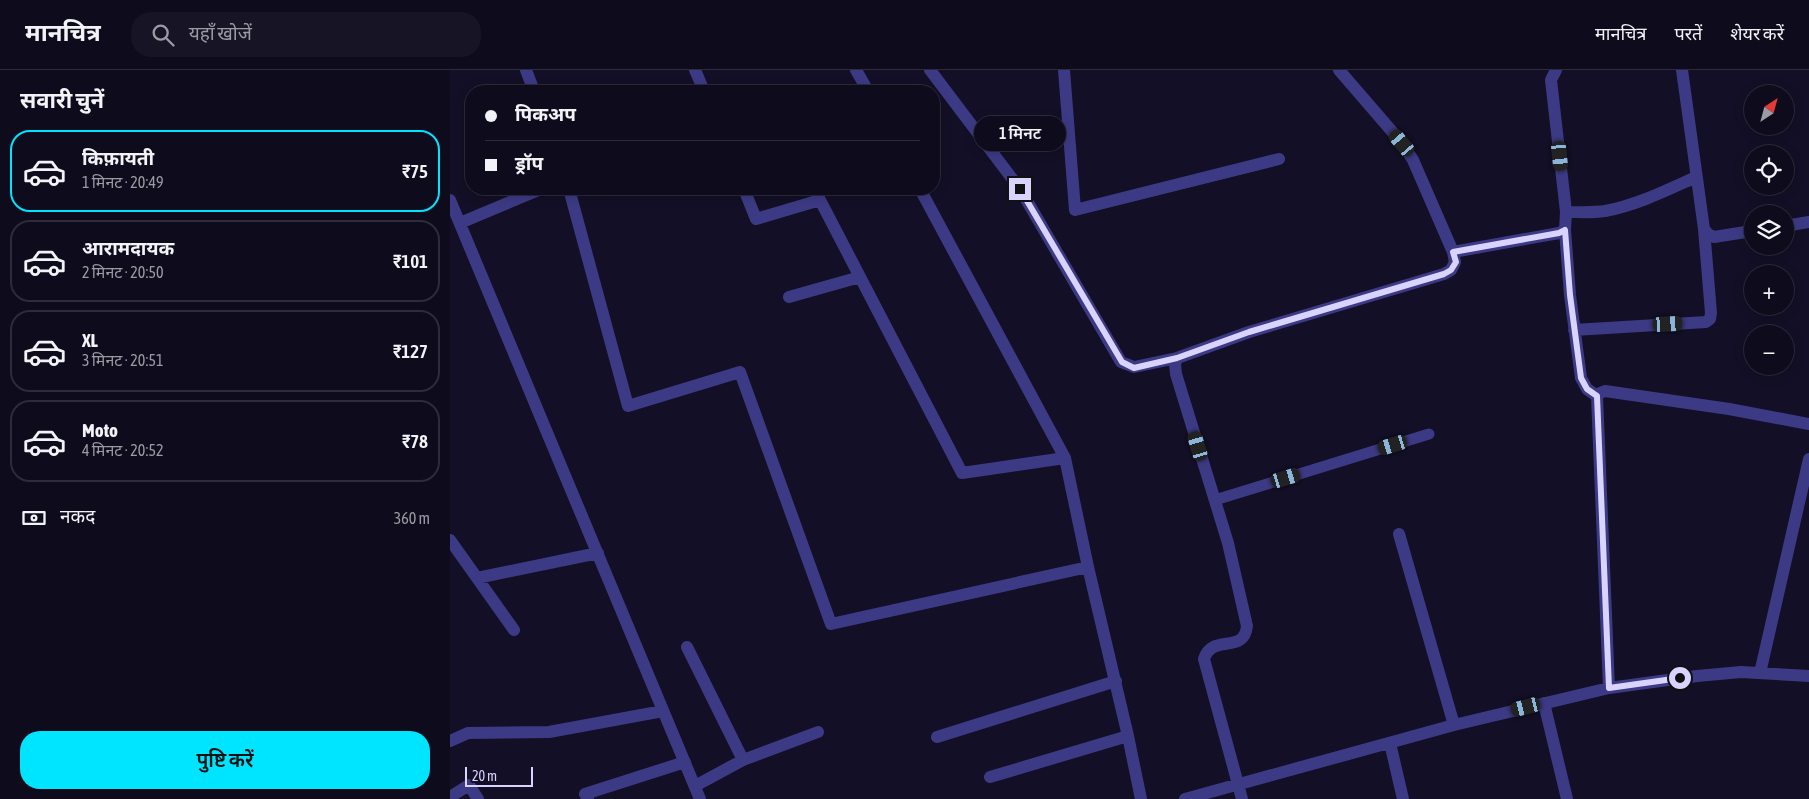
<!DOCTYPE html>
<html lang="hi">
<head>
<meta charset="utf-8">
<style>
  :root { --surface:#0e0b1c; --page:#171425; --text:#f1f3f6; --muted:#9b9ba3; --line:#2e2b3b; --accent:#00e5ff }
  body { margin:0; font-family:"Asap Condensed","Noto Sans Devanagari",sans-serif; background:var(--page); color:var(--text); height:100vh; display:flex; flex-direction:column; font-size:19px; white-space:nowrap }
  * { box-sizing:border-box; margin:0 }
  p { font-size:16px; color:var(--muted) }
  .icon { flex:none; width:28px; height:28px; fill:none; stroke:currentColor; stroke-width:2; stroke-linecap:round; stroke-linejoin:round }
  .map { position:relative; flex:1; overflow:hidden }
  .details { display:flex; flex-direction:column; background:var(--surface); width:450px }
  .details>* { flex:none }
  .guide { position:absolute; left:15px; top:15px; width:475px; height:110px; border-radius:20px; box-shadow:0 2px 12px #0003,0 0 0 1px var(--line); display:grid; align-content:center; height:110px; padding:0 20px; background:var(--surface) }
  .needle { width:32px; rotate:36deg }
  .controls { position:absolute; left:1294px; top:15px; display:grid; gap:10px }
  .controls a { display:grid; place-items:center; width:50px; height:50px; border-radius:50%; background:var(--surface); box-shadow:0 2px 12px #0003,0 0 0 1px var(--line); font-size:25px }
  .scale { position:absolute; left:15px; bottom:12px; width:68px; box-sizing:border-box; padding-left:5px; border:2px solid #d9d4ff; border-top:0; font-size:14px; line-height:18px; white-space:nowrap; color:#d9d4ff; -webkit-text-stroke:4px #130f26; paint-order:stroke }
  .end { position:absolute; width:22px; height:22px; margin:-11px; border:6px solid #d9d4ff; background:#111; box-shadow:0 0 0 2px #111 }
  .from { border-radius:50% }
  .bubble { position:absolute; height:35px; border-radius:18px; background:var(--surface); box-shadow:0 2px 12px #0003,0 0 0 1px var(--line); font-size:16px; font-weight:600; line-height:35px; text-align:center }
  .car { position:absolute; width:15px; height:30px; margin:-15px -8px; border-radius:6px; box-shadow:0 0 4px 1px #0007; background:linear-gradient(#222 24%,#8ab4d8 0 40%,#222 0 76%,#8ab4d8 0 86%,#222 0) }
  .guide b { display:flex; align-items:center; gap:18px; height:48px; font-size:19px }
  .guide b+b { border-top:1px solid var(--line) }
  .guide i { width:12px; height:12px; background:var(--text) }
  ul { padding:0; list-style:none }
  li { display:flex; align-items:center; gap:15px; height:82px; margin:0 10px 8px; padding:0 10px; border:2px solid var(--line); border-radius:20px }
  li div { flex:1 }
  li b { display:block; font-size:19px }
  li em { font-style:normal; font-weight:600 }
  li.current { border-color:var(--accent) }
  li>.icon { width:45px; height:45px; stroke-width:1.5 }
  h2 { padding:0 20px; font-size:22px; line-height:60px }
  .pay { display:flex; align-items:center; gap:12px; height:55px; padding:0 20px; font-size:19px }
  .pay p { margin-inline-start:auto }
  .cta { display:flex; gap:10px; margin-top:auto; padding:10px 20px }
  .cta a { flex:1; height:58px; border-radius:20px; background:var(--accent); color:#111; font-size:20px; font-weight:600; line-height:58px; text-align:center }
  header { display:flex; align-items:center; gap:30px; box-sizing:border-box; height:70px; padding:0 25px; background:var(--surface); border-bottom:1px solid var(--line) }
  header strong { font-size:24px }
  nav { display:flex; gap:28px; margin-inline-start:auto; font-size:18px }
  .search { width:350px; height:45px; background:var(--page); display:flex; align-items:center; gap:12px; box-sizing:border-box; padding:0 18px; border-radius:20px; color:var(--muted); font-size:19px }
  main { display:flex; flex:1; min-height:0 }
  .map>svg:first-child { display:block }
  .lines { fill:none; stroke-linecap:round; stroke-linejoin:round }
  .service { stroke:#3d3a85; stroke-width:11 }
  .minor { stroke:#3d3a85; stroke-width:12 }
  .route { stroke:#d9d4ff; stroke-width:6 }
</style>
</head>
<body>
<header>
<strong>मानचित्र</strong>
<div class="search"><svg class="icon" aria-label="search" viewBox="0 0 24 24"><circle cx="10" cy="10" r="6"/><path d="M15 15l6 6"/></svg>यहाँ खोजें</div>
<nav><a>मानचित्र</a><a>परतें</a><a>शेयर करें</a></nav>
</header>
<main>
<section class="details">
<h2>सवारी चुनें</h2>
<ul>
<li class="current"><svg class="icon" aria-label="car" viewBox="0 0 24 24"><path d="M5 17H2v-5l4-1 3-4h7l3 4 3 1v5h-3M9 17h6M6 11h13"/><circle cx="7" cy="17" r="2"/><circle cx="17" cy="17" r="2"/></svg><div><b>किफ़ायती</b><p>1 मिनट · 20:49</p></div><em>₹75</em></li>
<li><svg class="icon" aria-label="car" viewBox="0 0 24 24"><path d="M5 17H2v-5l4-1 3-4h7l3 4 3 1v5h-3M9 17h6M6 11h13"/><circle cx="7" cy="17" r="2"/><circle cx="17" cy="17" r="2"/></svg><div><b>आरामदायक</b><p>2 मिनट · 20:50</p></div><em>₹101</em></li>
<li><svg class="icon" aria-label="car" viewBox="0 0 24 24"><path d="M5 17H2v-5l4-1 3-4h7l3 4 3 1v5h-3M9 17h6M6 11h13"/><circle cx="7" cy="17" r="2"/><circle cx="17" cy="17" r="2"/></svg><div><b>XL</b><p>3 मिनट · 20:51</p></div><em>₹127</em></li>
<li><svg class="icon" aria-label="car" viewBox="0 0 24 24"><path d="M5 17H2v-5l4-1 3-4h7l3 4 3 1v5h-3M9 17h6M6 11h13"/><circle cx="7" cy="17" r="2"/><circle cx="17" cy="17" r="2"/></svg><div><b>Moto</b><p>4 मिनट · 20:52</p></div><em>₹78</em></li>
</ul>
<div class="pay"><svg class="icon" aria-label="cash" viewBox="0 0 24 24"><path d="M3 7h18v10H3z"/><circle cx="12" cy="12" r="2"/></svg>नकद<p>360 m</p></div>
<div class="cta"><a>पुष्टि करें</a></div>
</section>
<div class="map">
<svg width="1359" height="729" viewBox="0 0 1359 729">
  <rect width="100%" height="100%" fill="#130f26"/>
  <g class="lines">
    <!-- service -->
    <path class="service" d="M 765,430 L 979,364"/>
    <!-- minor -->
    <path class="minor" d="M 76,0 L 84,21
      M 245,0 L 254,21
      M 406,0 L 418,21
      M 480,0 L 570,119 L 671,292 L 684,297 L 727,288
      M 614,0 L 625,140 L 829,89
      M 1232,0 L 1254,159 L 1258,164 L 1264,167 L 1302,161
      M 119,119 L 178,336 L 290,302 L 381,554 L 638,497
      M 294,119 L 306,149 L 370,130 L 512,403 L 615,388
      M 470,119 L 615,388 L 638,497 L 678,666 L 691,729
      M 0,130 L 250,729
      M 1116,142 C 1129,142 1142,143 1155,141 C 1187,135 1217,120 1246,107
      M 10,153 L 91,119
      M 1335,156 L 1359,152
      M 1115,160 L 1120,225 L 1131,308 L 1137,319 L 1147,326
      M 1003,182 L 1109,163 L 1115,160 L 1116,142 L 1101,10 L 1106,0
      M 339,227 L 410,207
      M 1124,260 L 1256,252 L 1260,249 L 1261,243 L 1254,159
      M 949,464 L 1004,655
      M 0,470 L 64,560
      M 27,508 L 148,483
      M 237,577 L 293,690
      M 1310,603 L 1359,389
      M 1159,618 L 1147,326 L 1150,323 L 1155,321 L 1279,339 L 1359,354
      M 1094,633 L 1117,729
      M 487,667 L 666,611
      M 0,671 L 18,663 L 99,662 L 213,641
      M 940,673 L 953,729
      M 540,707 L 678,666
      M 245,716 L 293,690 L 368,662
      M 0,727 L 19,715 L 28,729
      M 138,729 L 135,724 L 235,692
      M 735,729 L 1004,655 L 1159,618 L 1247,606 L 1291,602 L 1359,606
      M 792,729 L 754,589 C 762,563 794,585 797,556 L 778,473 L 726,304 L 725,294 L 727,288 L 799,262 L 994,204 L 1001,200 L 1005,192 L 1003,182 L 963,90 L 952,73 L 889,0"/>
  </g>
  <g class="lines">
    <!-- route -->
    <path class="route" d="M 570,119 L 672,292 L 684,298 L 727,288 L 799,262 L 994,204 L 1001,200 L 1006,192 L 1003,182 L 1109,163 L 1115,160 L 1120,225 L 1131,308 L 1137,319 L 1147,326 L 1159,618 L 1230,608"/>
  </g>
</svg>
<div class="controls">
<a><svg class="needle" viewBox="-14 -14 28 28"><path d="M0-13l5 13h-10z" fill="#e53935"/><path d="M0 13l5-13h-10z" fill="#9b9ba3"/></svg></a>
<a><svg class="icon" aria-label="locate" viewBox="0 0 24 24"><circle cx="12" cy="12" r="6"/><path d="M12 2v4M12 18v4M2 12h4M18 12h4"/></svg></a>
<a><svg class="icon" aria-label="layers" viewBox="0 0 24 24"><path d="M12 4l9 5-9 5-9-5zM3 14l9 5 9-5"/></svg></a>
<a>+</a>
<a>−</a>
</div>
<div class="scale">20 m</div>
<i class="end from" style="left:1230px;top:608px"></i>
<i class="end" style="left:570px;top:119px"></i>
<div class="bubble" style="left:524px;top:46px;width:92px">1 मिनट</div>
<i class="car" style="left:952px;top:73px;rotate:320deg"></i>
<i class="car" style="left:1110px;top:86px;rotate:174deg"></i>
<i class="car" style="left:1218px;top:254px;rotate:87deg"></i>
<i class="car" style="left:943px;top:375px;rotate:253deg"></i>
<i class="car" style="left:748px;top:376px;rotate:343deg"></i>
<i class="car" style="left:836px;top:408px;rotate:73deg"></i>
<i class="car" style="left:1076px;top:637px;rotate:256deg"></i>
<div class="guide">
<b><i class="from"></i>पिकअप</b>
<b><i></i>ड्रॉप</b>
</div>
</div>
</main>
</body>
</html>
